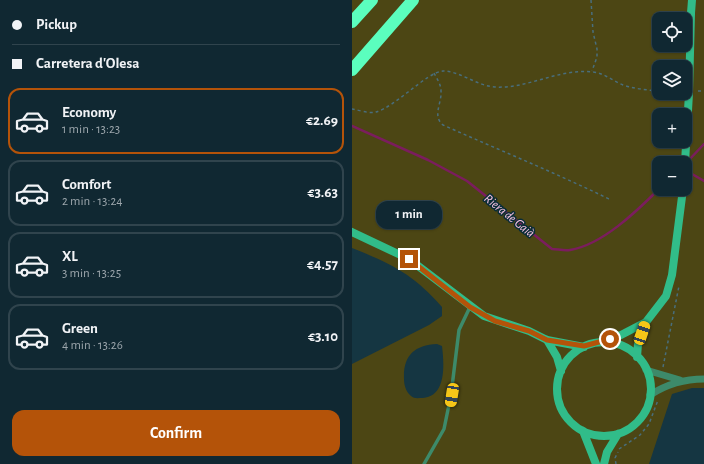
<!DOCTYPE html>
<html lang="en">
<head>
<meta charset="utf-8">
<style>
  :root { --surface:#102832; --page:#1e343e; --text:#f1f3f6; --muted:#9ca6ac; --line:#30444d; --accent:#b45309 }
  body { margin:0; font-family:"Alegreya Sans",sans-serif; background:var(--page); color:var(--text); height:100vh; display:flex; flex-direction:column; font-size:15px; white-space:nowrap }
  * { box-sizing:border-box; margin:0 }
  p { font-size:13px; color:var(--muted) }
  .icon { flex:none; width:22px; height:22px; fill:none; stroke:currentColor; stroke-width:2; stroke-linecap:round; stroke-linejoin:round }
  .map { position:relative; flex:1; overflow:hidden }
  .drawer { display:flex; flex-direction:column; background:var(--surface); width:352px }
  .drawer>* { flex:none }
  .guide { display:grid; align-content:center; height:88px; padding:0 12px; background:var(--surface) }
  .tools { position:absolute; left:300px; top:12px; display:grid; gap:8px }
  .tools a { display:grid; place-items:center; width:40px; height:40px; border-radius:8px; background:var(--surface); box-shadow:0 1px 3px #0004,0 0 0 1px var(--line); font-size:20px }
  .end { position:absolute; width:18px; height:18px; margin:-9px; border:5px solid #b45309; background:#fff; box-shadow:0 0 0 2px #fff }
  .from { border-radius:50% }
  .bubble { position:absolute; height:28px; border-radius:12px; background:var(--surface); box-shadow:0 1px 3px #0004,0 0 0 1px var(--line); font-size:13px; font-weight:700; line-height:28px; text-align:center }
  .car { position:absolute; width:12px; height:24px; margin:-12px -6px; border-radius:5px; box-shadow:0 0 3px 1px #0007; background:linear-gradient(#f5c518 24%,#345 0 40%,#f5c518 0 76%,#345 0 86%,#f5c518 0) }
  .guide b { display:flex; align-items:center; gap:14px; height:38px; font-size:15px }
  .guide b+b { border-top:1px solid var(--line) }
  .guide i { width:10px; height:10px; background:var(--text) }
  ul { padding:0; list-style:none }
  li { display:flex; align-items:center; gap:12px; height:66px; margin:0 8px 6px; padding:0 4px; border:2px solid var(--line); border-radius:12px }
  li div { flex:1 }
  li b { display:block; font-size:15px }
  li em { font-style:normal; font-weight:700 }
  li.selected { border-color:var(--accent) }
  li>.icon { width:36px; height:36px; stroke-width:1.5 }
  .action { display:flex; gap:8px; margin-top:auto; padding:8px 12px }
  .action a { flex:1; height:46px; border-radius:12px; background:var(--accent); color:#fff; font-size:16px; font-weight:700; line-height:46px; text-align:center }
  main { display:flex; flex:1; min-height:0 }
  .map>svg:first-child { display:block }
  .green { fill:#4c4614; fill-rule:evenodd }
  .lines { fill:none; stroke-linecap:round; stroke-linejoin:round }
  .stream { stroke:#7b1d5e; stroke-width:2.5 }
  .path { stroke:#496e7c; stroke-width:1.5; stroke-dasharray:3 3; stroke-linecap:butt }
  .lane { stroke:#3d8a6a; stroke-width:3.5 }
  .street { stroke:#3d8a6a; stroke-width:7 }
  .secondary { stroke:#31bc89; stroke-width:8 }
  .highway { stroke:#5bfebe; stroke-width:12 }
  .secondary-bridge { stroke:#31bc89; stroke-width:8 }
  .route { stroke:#b45309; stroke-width:5 }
  .labels { text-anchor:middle; stroke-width:3; stroke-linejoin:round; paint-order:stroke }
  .water-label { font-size:13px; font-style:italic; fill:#f5c1df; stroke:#092c37 }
</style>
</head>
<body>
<main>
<section class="drawer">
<div class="guide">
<b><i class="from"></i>Pickup</b>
<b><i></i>Carretera d'Olesa</b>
</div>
<ul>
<li class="selected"><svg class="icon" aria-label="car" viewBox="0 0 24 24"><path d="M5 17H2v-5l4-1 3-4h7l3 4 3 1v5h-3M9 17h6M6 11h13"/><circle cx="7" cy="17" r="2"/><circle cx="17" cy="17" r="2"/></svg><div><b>Economy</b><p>1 min · 13:23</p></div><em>€2.69</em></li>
<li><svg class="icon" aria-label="car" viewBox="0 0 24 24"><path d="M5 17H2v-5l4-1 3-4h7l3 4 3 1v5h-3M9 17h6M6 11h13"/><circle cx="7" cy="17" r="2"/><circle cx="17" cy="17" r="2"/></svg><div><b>Comfort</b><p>2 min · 13:24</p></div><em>€3.63</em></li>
<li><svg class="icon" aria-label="car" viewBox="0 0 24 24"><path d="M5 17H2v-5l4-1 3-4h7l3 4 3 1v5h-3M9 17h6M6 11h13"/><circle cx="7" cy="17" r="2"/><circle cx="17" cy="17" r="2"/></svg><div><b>XL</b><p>3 min · 13:25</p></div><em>€4.57</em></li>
<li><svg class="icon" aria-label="car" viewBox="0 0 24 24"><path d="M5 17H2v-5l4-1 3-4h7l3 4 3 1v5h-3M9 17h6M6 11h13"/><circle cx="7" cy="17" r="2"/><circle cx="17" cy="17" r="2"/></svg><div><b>Green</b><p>4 min · 13:26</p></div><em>€3.10</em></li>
</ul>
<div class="action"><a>Confirm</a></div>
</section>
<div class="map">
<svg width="352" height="464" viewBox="0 0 352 464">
  <rect width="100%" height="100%" fill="#153642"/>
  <!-- green -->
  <path class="green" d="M 0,0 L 352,0 L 352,388 L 340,388 L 320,394 L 297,464 L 0,464 L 0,364 L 77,325 L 90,316 L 90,307 C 61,274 40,264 0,248 ZM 307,19 L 333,19 L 333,45 L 307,45 ZM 307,67 L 333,67 L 333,93 L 307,93 ZM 307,115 L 333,115 L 333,141 L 307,141 ZM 307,163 L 333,163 L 333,189 L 307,189 ZM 85,344 L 90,346 C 92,363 95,396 71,398 C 66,398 62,399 59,396 C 54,392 52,385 52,379 C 51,356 62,345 85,344 Z"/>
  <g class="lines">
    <!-- stream -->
    <path class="stream" d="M 0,126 L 76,160 L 115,181 L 200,249 C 205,249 212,251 218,250 C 250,245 285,211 307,189
      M 336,161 L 352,144
      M 333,170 L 352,181"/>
    <!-- path -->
    <path class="path" d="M 239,0 L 241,32 L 245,49 L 245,57 L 240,71
      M 82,73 C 85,79 89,84 89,91 C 90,103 80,116 91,125 C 147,150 204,173 259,200
      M 346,91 L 352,91
      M 0,109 C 7,110 17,114 24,112 C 43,107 75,72 91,71 C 108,71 125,86 143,87 C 176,89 207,68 241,72 C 252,73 261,81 271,85 C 283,89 295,90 307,91
      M 311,367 L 327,286 L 326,286
      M 267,449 L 288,435 L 297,424 L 306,400
      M 264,464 L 263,458 L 266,452"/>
    <!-- lane -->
    <path class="lane" d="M 72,464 L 92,429 L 99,395 L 107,330 L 118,307"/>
    <!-- street -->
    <path class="street" d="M 294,370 L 328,380
      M 298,395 C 315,384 332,379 352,379"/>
    <!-- secondary -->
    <path class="secondary" d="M 339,13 L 340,0
      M 0,232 L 57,259 L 132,316 L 177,331 L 195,340 L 232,347
      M 195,340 L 205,357 L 209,371
      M 252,341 L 269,335 L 294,322 L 314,296 L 320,275 L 331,189
      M205 389a47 47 0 1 1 94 0a47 47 0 1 1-94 0Z
      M 285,357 L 286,344 L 294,322
      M 231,431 L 244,464
      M 252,464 L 255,452 L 266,434"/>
    <!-- highway -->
    <path class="highway" d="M 0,22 L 20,0
      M 0,70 L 61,0"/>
    <!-- secondary-bridge -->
    <path class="secondary-bridge" d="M 333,163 L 337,93 L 339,13"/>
  </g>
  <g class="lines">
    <!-- route -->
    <path class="route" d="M 57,259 L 118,307 L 143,321 L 177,331 L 195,340 L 232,346 L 258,339"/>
  </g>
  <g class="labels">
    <!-- water labels -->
    <g class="water-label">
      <text transform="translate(158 215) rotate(39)" y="5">Riera de Gaià</text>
    </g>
  </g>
</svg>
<div class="tools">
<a><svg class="icon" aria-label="locate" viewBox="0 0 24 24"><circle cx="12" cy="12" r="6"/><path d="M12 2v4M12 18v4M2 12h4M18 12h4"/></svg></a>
<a><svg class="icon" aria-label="layers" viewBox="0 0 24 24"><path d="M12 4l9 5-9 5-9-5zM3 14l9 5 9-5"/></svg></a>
<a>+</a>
<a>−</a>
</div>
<i class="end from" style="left:258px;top:339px"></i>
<i class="end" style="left:57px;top:259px"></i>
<div class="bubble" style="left:24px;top:201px;width:66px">1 min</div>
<i class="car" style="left:290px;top:333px;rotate:19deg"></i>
<i class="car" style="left:100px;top:395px;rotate:189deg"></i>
</div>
</main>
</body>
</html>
